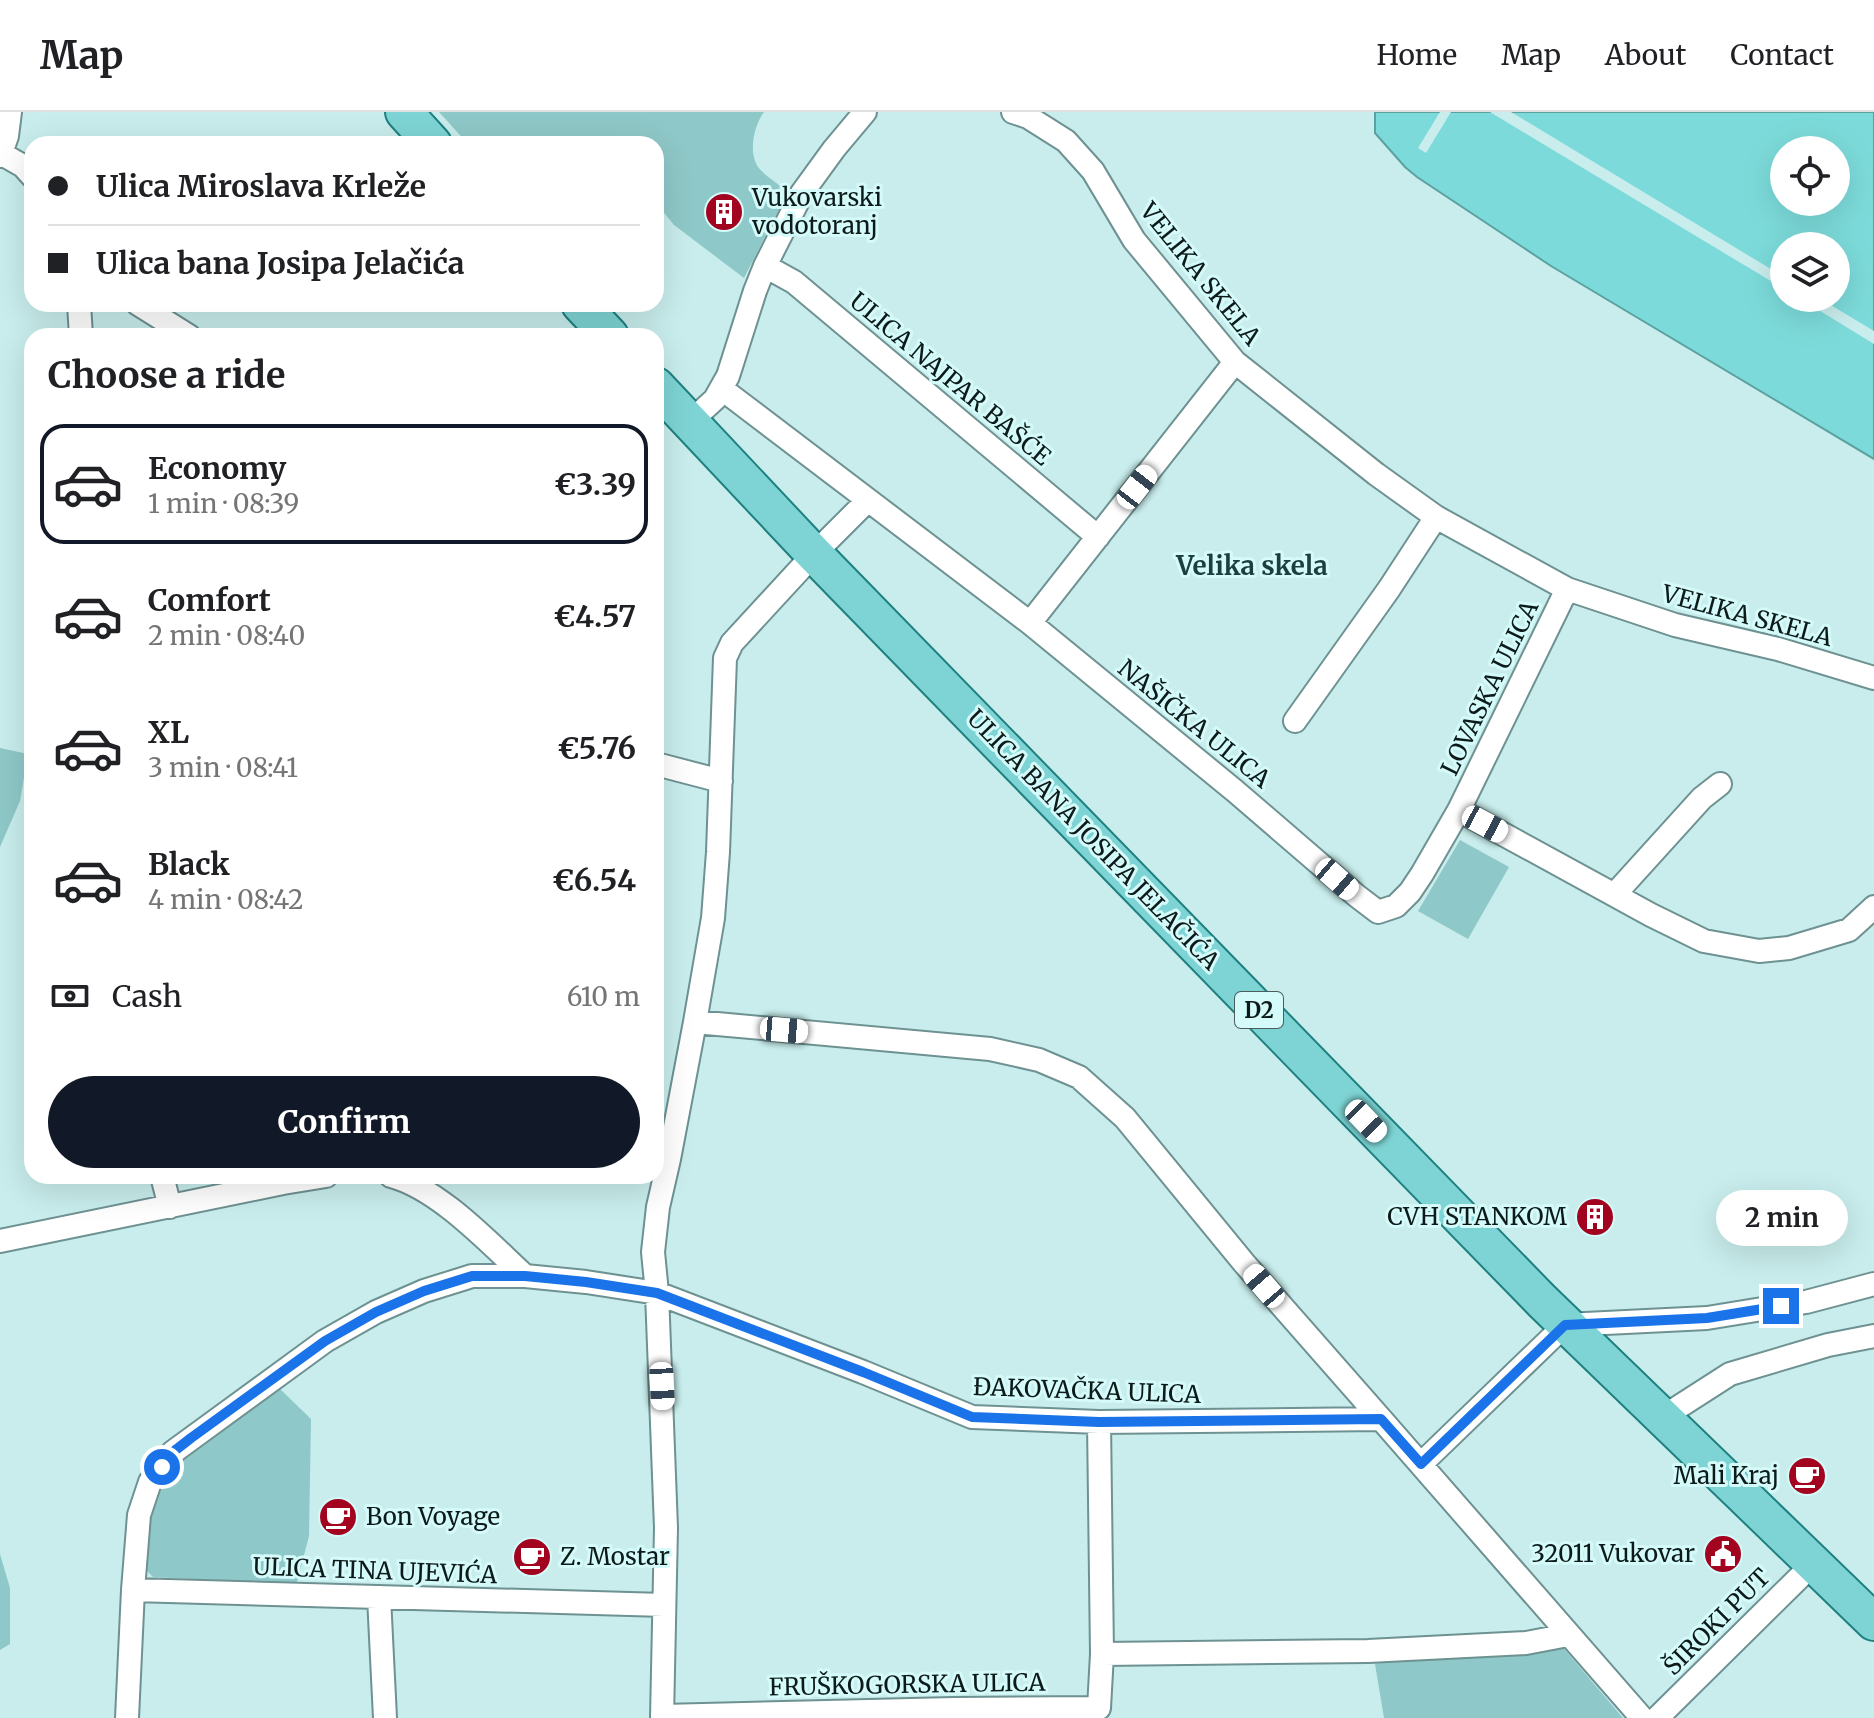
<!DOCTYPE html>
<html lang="en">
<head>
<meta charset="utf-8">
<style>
  :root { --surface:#fff; --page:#f2f2f2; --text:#202124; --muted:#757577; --line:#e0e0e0; --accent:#111827 }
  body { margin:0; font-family:Merriweather,serif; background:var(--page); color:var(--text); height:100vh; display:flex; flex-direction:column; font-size:30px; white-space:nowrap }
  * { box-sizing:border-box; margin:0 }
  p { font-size:26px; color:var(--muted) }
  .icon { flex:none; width:44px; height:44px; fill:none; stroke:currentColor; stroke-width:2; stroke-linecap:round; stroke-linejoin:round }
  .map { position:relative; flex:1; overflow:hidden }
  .sheet { position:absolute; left:24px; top:216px; width:640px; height:856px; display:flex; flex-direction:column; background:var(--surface); border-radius:24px; box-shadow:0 8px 32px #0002 }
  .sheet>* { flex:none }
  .guide { position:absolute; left:24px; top:24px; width:640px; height:176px; border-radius:24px; box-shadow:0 8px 32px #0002; display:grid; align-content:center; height:176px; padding:0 24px; background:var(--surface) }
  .buttons { position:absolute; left:1770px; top:24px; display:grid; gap:16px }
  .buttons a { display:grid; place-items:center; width:80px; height:80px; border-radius:50%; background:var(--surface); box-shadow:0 8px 32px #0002; font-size:40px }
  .end { position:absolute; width:36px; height:36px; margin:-18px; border:10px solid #1a73e8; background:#fff; box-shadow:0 0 0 4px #fff }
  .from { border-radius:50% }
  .bubble { position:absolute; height:56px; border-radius:28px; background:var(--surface); box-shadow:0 8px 32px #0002; font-size:26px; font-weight:700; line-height:56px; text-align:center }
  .car { position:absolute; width:24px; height:48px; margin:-24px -12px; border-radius:10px; box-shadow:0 0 6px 2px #0007; background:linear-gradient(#fff 24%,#345 0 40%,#fff 0 76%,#345 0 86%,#fff 0) }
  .guide b { display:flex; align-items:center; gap:28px; height:76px; font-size:30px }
  .guide b+b { border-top:2px solid var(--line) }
  .guide i { width:20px; height:20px; background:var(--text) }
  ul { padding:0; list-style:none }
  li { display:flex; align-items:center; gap:24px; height:120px; margin:0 16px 12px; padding:0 8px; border:4px solid transparent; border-radius:24px }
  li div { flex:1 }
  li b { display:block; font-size:30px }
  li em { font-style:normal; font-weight:700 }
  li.current { border-color:var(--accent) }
  li>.icon { width:72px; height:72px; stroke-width:1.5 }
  h2 { padding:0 24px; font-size:36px; line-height:96px }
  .pay { display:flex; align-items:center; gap:20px; height:88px; padding:0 24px; font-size:30px }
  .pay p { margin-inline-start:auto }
  .cta { display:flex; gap:16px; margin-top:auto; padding:16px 24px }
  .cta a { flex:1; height:92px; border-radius:48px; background:var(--accent); color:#fff; font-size:32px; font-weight:700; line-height:92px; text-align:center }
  header { display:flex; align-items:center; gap:48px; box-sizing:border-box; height:112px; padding:0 40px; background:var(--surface); border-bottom:2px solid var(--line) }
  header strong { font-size:38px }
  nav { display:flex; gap:44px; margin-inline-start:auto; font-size:28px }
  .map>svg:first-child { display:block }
  .green { fill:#8fc8c8 }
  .water { fill:#7cdbda; stroke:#5ba1a0; stroke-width:2; fill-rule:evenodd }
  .pier { fill:#c8edec }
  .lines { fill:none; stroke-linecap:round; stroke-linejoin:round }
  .minor-casing { stroke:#6e9191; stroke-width:26 }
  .primary-casing { stroke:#1f8080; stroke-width:40 }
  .minor { stroke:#fff; stroke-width:22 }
  .primary { stroke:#7ed4d4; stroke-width:36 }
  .route { stroke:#1a73e8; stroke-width:10 }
  .labels { text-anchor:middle; stroke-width:6; stroke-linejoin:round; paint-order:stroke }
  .shield { fill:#d5fafa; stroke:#495d5d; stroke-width:2 }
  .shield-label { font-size:22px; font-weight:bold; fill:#0d1a1a }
  .poi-label { font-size:24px; fill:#0d1a1a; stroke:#d5fafa; text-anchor:start }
  .street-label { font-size:24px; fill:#0d1a1a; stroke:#d5fafa }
  .neighbourhood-label { font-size:26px; font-weight:bold; fill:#1d3e3e; stroke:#d5fafa }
</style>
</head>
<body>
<header>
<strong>Map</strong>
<nav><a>Home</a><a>Map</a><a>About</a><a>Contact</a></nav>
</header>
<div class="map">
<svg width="1874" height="1606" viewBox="0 0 1874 1606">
  <rect width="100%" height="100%" fill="#c8edec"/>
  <!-- green -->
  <path class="green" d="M 439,0 L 764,0 C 754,13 748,40 758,55 C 764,63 780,73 788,80 L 744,166 L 674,113 L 656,91 L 656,32 L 468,32 Z
    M 0,636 L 28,642 L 20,689 L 0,735 Z
    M 1460,728 L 1509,755 L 1468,827 L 1418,799 Z
    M 279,1276 L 311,1307 L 309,1424 L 297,1470 L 288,1472 L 153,1465 L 147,1459 L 144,1452 C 149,1410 148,1380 179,1347 Z
    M 0,1442 L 10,1476 L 10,1532 L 0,1538 Z
    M 1560,1532 L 1623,1606 L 1384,1606 L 1374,1546 Z"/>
  <!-- water -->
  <path class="water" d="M 1375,0 L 1874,0 L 1874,347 L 1551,154 L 1417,65 L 1405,55 L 1375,21 ZM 1784,38 L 1836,38 L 1836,90 L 1784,90 ZM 1784,134 L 1836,134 L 1836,186 L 1784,186 Z"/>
  <!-- pier -->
  <path class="pier" d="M 1440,0 L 1451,0 L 1426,41 L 1418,36 Z
    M 1490,0 L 1511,0 L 1784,165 L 1784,177 Z
    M 1799,186 L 1819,186 L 1874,219 L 1874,232 Z"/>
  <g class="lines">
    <defs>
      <path id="minor" d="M 1013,0 L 1028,5 L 1066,29 L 1093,59 L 1134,128 L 1235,250 L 1376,362 L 1436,405 L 1567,477 L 1675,513 L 1778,537 L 1874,566
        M 2,42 L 23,54 L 32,64
        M 0,44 L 7,24 L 10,0
        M 765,154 L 794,170 L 1098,425
        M 79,192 L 81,224
        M 138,192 L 189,224
        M 722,277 L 1030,511 L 1235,679 L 1357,784 L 1378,800 L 1396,794 L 1410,780 L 1422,762 L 1459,698 L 1567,477
        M 689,311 L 715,287 L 728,264 L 755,179 L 765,154 L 802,81 L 834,37 L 865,0
        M 1030,511 L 1235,250
        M 1295,609 L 1389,477 L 1436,405
        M 656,652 L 721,669
        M 1459,698 L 1651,803 L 1704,829 L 1759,839 L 1789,836 L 1849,818 L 1874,795
        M 1615,782 L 1702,686 L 1720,672
        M 695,910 L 990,937 L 1039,948 L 1079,965 L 1125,1006 L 1244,1151 L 1381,1307
        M 162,1064 L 170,1095
        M 391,1064 C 439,1077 488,1130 525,1164
        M 0,1129 L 283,1071 L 326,1064
        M 1663,1305 L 1730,1262 L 1828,1233 L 1874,1224
        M 1421,1352 L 1565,1213 L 1707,1206 L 1806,1190 L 1874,1172
        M 133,1478 L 664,1493
        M 379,1485 L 385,1606
        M 1102,1542 L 1368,1539 L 1526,1531 L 1568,1523
        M 662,1604 L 954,1597 L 1099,1596 L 1102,1542 L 1099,1310
        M 127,1606 L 133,1478 L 139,1403 L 150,1370 L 173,1340 L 325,1229 L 376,1200 L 424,1179 L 472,1164 L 525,1164 L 586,1170 L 657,1181 L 863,1260 L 972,1305 L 1099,1310 L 1381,1307 L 1642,1606
        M 662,1606 L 666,1416 L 657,1181 L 653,1140 L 658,1095 L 669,1047 L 695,910 L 713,806 L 718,740 L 725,546 L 732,531 L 814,442 L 867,389
        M 1657,1606 L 1813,1452"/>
      <path id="primary" d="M 404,0 L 433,32
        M 580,192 L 610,224
        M 656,274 L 814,442 L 1542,1189 L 1874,1510"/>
    </defs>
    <!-- minor casing -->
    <use href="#minor" class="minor-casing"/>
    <!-- primary casing -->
    <use href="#primary" class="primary-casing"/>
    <!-- minor -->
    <use href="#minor" class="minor"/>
    <!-- primary -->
    <use href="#primary" class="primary"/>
  </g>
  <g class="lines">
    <!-- route -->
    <path class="route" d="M 162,1355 L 173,1340 L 191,1326 L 325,1229 L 376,1200 L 424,1179 L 472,1164 L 525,1164 L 586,1170 L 657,1181 L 863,1260 L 972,1305 L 1099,1310 L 1381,1307 L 1421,1352 L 1565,1213 L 1707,1206 L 1781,1194"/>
  </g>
  <!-- icons -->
  <defs>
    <symbol id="building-disc" viewBox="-11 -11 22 22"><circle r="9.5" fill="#a2031f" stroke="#d5fafa"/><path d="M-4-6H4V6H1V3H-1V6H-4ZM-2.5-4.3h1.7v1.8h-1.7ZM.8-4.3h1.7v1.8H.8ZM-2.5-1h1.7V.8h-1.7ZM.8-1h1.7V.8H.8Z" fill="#fff"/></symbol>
    <symbol id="cafe-disc" viewBox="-11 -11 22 22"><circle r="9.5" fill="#a2031f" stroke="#d5fafa"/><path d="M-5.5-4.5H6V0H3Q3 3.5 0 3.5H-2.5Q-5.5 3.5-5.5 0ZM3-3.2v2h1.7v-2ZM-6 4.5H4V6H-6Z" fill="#fff"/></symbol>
    <symbol id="civic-disc" viewBox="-11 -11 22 22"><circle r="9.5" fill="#a2031f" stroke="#d5fafa"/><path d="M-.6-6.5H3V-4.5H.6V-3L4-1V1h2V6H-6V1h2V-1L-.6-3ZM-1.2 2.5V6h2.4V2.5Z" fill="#fff"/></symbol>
  </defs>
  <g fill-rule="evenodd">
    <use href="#building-disc" x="702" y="78" width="44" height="44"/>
    <use href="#building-disc" x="1573" y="1083" width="44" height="44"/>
    <use href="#cafe-disc" x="1785" y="1342" width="44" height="44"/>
    <use href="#cafe-disc" x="316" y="1383" width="44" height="44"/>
    <use href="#civic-disc" x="1701" y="1420" width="44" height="44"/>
    <use href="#cafe-disc" x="510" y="1423" width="44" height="44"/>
  </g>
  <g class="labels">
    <!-- shield labels -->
    <rect class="shield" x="1235" y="880" width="48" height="36" rx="6"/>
    <g class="shield-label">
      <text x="1259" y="906">D2</text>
    </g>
    <!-- poi labels -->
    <g class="poi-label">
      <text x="752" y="94">Vukovarski<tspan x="752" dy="28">vodotoranj</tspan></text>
      <text x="1567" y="1113" text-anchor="end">CVH STANKOM</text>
      <text x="1779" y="1372" text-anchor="end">Mali Kraj</text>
      <text x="366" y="1413">Bon Voyage</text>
      <text x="1695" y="1450" text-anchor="end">32011 Vukovar</text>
      <text x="560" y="1453">Z. Mostar</text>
    </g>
    <!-- street labels -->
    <g class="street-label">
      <text transform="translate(1200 162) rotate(51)" y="8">VELIKA SKELA</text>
      <text transform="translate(950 267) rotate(40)" y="8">ULICA NAJPAR BAŠĆE</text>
      <text transform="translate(1747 504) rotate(15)" y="8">VELIKA SKELA</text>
      <text transform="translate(1490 576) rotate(-64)" y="8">LOVASKA ULICA</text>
      <text transform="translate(1194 612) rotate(39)" y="8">NAŠIČKA ULICA</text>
      <text transform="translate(1093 728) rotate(46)" y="8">ULICA BANA JOSIPA JELAČIĆA</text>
      <text transform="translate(1087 1279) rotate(2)" y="8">ĐAKOVAČKA ULICA</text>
      <text transform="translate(375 1459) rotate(2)" y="8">ULICA TINA UJEVIĆA</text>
      <text transform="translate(1717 1510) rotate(-45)" y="8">ŠIROKI PUT</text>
      <text transform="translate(907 1573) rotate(-1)" y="8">FRUŠKOGORSKA ULICA</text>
    </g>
    <!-- neighbourhood labels -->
    <g class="neighbourhood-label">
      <text x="1252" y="463">Velika skela</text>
    </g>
  </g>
</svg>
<div class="buttons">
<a><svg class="icon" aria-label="locate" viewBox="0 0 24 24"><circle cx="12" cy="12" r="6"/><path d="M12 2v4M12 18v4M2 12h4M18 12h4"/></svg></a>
<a><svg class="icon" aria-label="layers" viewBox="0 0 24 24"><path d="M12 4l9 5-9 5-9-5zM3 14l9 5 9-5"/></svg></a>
</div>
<i class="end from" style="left:162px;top:1355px"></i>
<i class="end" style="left:1781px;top:1194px"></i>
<div class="bubble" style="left:1716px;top:1078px;width:132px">2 min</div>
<i class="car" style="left:1137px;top:375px;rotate:38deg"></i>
<i class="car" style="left:1485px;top:712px;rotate:118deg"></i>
<i class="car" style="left:1337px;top:767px;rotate:131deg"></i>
<i class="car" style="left:784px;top:918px;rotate:95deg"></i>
<i class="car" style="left:1366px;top:1009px;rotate:136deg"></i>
<i class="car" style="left:1264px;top:1174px;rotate:319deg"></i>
<i class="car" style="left:662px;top:1274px;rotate:177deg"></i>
<div class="guide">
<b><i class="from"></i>Ulica Miroslava Krleže</b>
<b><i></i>Ulica bana Josipa Jelačića</b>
</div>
<section class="sheet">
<h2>Choose a ride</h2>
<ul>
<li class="current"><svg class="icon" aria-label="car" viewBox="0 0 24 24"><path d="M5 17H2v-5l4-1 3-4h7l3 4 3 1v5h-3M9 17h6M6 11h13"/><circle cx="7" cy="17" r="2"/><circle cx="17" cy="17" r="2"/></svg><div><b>Economy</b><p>1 min · 08:39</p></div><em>€3.39</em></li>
<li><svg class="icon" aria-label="car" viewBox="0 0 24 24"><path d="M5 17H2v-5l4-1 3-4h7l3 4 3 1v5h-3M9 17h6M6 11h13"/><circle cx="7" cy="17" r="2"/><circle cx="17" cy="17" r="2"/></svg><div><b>Comfort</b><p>2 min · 08:40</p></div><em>€4.57</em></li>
<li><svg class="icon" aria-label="car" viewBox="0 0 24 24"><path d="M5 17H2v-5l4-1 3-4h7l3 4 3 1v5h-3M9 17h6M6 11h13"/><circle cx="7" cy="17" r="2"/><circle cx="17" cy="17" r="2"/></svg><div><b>XL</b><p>3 min · 08:41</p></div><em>€5.76</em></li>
<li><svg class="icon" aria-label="car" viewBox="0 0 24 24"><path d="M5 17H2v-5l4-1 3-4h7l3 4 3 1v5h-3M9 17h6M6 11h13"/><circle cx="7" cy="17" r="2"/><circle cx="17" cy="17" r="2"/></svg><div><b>Black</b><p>4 min · 08:42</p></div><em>€6.54</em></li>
</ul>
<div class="pay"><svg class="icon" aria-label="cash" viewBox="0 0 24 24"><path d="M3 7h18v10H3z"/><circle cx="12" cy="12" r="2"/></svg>Cash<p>610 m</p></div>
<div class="cta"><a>Confirm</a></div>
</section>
</div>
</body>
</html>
